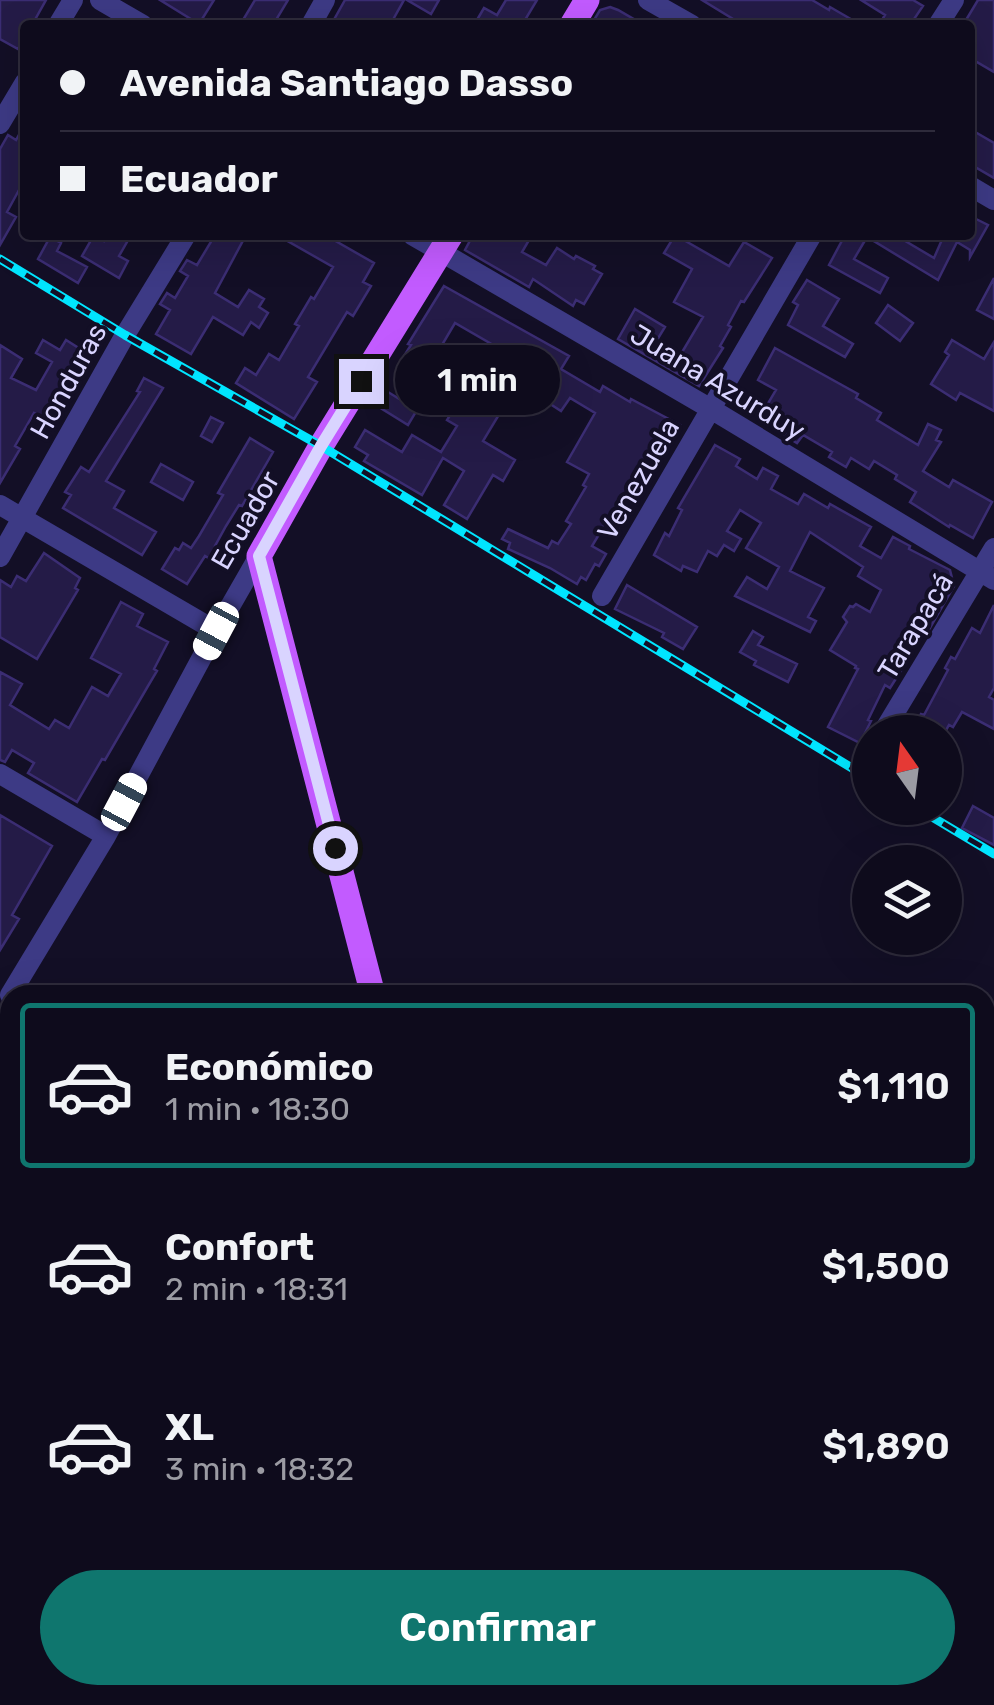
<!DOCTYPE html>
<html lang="es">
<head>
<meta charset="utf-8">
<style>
  :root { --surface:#0e0b1c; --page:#1c1929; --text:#f1f3f6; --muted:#9b9ba3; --line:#2e2b3b; --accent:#0f766e }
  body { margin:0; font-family:Rubik,sans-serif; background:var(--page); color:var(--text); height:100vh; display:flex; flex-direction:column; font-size:38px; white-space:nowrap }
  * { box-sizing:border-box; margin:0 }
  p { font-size:32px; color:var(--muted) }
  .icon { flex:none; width:55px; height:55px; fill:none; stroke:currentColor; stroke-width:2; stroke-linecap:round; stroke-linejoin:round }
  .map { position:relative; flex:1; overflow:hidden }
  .details { position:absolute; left:0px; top:985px; width:995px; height:720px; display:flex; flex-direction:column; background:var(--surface); border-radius:30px 30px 0 0; box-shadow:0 10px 40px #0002,0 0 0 2px var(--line) }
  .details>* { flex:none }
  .hud { position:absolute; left:20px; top:20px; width:955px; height:220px; border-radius:10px; box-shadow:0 10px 40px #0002,0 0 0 2px var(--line); display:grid; align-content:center; height:220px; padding:0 40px; background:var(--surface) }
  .needle { width:65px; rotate:346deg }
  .buttons { position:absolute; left:852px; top:715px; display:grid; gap:20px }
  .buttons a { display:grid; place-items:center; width:110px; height:110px; border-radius:50%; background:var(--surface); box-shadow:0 10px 40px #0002,0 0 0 2px var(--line); font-size:50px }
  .end { position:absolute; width:45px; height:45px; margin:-22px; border:12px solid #d9d4ff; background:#111; box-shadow:0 0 0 5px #111 }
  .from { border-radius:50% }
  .bubble { position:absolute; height:70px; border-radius:35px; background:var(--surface); box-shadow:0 10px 40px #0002,0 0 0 2px var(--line); font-size:32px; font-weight:600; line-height:70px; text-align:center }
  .car { position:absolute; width:30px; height:60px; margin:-30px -15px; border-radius:12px; box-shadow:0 0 8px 2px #0007; background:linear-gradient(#fff 24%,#345 0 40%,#fff 0 76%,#345 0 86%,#fff 0) }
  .hud b { display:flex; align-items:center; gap:35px; height:95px; font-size:38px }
  .hud b+b { border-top:2px solid var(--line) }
  .hud i { width:25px; height:25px; background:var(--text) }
  ul { padding:18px 0 0; list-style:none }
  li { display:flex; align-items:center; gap:30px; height:165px; margin:0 20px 15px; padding:0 20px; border:5px solid transparent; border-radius:10px }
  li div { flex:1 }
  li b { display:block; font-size:38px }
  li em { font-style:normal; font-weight:600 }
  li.active { border-color:var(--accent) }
  li>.icon { width:90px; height:90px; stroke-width:1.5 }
  .primary-button { display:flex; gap:20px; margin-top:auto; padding:20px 40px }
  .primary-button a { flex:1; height:115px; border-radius:60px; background:var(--accent); color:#fff; font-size:40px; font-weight:600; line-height:115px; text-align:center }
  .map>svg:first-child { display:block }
  .building { fill:#241b47; stroke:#3b2d73; stroke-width:2.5 }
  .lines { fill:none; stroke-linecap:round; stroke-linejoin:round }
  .minor { stroke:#3d3a85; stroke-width:20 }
  .major { stroke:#c25bff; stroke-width:25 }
  .rail-casing { stroke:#00e5ff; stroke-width:9 }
  .rail { stroke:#130f26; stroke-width:5; stroke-dasharray:15; stroke-linecap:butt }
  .route { stroke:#d9d4ff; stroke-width:12 }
  .labels { text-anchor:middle; stroke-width:8; stroke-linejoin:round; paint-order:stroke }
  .street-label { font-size:28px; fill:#d9d4ff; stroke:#130f26 }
</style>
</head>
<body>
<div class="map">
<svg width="994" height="1705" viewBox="0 0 994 1705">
  <rect width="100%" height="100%" fill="#130f26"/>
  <!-- building -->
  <path class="building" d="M 0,0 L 46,0 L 32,25 L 25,25 L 25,36 L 18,49 L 0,39 Z
    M 160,0 L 214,0 L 199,24 Z
    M 255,0 L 288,0 L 273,25 L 240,25 Z
    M 345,0 L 404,0 L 390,25 L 331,25 Z
    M 407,0 L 439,0 L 431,14 Z
    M 506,0 L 537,0 L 522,25 L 474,25 L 484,8 L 497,15 Z
    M 702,0 L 812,0 L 829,10 L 830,7 L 861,25 L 743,25 Z
    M 861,0 L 913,0 L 923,6 L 910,25 L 879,25 L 885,15 Z
    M 978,0 L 994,0 L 994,72 L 970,58 L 970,25 L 963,25 Z
    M 610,7 L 618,10 L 644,25 L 591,25 L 600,10 Z
    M 25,124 L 25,179 L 7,212 L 16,217 L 0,245 L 0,149 L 8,135 L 16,140 Z
    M 970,129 L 994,143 L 994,178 L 970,164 Z
    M 974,218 L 988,225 L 970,257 L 970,250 L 957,242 L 938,280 L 867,237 L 854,259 L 888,278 L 880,293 L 829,265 L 845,235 L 895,235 L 934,258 L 944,235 L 970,235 L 970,225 Z
    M 94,235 L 104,241 L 108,235 L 131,235 L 119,256 L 128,261 L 119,278 L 82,256 Z
    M 215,235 L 246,235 L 215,293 L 238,307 L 249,290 L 264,299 L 259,307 L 268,313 L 259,328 L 251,322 L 243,335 L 213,317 L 191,354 L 156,334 L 170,310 L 160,304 L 167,293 L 175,298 L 188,276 L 180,271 L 187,260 L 197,265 Z
    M 277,235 L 325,235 L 374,263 L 363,282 L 371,286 L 353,316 L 347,312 L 308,377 L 317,382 L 294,419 L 236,383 L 245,368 L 256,375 L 269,354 L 279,360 L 299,326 L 295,324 L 311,297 L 314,299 L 333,267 Z
    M 473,235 L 532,235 L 522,252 L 546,265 L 557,248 L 574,259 L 576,256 L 595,266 L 593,269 L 602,274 L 584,304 L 576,300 L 573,306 L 533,279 L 529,287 L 465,250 Z
    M 675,235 L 729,266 L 744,242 L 772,258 L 744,302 L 741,301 L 728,325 L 731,327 L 720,346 L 723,348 L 699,386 L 618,339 L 635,309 L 665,327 L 657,340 L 681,354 L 703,317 L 674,302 L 692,269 L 664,253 Z
    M 50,237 L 61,243 L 57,251 L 87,267 L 78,283 L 38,259 Z
    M 994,278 L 994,319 L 977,310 Z
    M 807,280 L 839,299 L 823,326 L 853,344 L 845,357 L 788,325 L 798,305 L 793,302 Z
    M 444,286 L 569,356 L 561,369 L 600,392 L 603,386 L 630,402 L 631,399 L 680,425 L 616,532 L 604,526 L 592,546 L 606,554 L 599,566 L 595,564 L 586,580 L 581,577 L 577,584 L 550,568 L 508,549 L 510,543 L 502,539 L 508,529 L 548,548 L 552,541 L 558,544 L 571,524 L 566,521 L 586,487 L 583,485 L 589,474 L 567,462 L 595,413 L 570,398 L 561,411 L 518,383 L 483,441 L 515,460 L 503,481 L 493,475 L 467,519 L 444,505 L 464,471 L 443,458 L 422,495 L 364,461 L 368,455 L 355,447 L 365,430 L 402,452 L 412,435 L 441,452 L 457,426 L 447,420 L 457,404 L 464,408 L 500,349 L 455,323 L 433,360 L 446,368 L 435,386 L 399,364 L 411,345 L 408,344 Z
    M 888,305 L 913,323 L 900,341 L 876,323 Z
    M 43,340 L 60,350 L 66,340 L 88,354 L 68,385 L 51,422 L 34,413 L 15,446 L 20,449 L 0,483 L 0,345 L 22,359 L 11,378 L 36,390 L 52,362 L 36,353 Z
    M 952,340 L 984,359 L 994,342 L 994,411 L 960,393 L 956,400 L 931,384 L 949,355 L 945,352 Z
    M 775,348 L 858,394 L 856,398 L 881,413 L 877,420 L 918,445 L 928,424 L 941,430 L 936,440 L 941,442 L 923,471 L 949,487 L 953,480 L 992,502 L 973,538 L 950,525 L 949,527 L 910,502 L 916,492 L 895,479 L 897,475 L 874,461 L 869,469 L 851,458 L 846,467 L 829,457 L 832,452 L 803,435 L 797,443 L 784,435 L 786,432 L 760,417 L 776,390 L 758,380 Z
    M 144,378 L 163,388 L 106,481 L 124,491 L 114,508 L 156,532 L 142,555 L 63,508 L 71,495 L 65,492 L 81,467 L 89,472 L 140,392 L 137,391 Z
    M 388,392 L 417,410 L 408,425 L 379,407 Z
    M 211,417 L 223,423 L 212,442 L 201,436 Z
    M 250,438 L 273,452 L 242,506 L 239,505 L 226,526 L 215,546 L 219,549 L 212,560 L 205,556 L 187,584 L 162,569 L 175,548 L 179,550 L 183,543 L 191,548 L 199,536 L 223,495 L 218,493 Z
    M 715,445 L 740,459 L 736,466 L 757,479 L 763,468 L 778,476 L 771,489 L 798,504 L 804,494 L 828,508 L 830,504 L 871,527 L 860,546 L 881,558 L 893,537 L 910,546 L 909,549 L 950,570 L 954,586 L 927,633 L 923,631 L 919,636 L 914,633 L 898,662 L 904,666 L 890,688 L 885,685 L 868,720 L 871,721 L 860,743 L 828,727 L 858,669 L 855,668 L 856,666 L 830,650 L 847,622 L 843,617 L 850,606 L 853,607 L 856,604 L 870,612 L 881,590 L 858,576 L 863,567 L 810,532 L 790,571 L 824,588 L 808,617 L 816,621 L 810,632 L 735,596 L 747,577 L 767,589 L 779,567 L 746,548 L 761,523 L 740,510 L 727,531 L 741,539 L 734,551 L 724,545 L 717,556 L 708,551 L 697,572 L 683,566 L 681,571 L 654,555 L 665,533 L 669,536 L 682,510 L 678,508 Z
    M 161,464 L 193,482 L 183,500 L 151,482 Z
    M 44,553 L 80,578 L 75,588 L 78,590 L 37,659 L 0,637 L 0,580 L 11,587 L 17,576 L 26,581 Z
    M 627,585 L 697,627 L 683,649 L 662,637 L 664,633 L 615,609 Z
    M 121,602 L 143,614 L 137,626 L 168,642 L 154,669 L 157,671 L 148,686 L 105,760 L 102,759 L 77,802 L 28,773 L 34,763 L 12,750 L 5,762 L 0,760 L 0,672 L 22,684 L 10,705 L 49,729 L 55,720 L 69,728 L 92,687 L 108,696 L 121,674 L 91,658 Z
    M 994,605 L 994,688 L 989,697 L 994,700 L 994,729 L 962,712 L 953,727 L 949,725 L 945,732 L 911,732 L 921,714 L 924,715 L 948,670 L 945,668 L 951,657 L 955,659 L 972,628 L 980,633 Z
    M 753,631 L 763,637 L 758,645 L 797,664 L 788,682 L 754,665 L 756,661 L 740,652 Z
    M 973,806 L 994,818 L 994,845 L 962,828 Z
    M 0,815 L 52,846 L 12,915 L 19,919 L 0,950 Z"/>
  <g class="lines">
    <!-- minor -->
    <path class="minor" d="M 100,0 L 143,25
      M 648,0 L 692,25
      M 58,25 L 73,0
      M 311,25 L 325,0
      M 938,25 L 954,0
      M 0,124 L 25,82
      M 970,186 L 994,200
      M 412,235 L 711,409 L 994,580
      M 0,505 L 216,631
      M 0,557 L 125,335 L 186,235
      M 602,596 L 812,235
      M 883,732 L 994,548
      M 869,756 L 870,755
      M 0,774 L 106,836
      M 10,995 L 106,836 L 216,631 L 259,556"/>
    <!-- major -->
    <path class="major" d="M 572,25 L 587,0
      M 373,995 L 259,556 L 321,446 L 451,235
      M 557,1695 L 559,1705"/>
    <defs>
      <path id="rail" d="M 0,259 L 125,335 L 321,446 L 870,779
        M 917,808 L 994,854"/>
    </defs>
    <!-- rail casing -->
    <use href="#rail" class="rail-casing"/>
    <!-- rail -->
    <use href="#rail" class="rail"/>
  </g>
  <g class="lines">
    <!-- route -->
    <path class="route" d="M 335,848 L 259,556 L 321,446 L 361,381"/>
  </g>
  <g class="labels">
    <!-- street labels -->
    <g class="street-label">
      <text transform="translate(68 381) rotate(-61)" y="10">Honduras</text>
      <text transform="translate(718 382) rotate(31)" y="10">Juana Azurduy</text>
      <text transform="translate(638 479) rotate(-60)" y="10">Venezuela</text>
      <text transform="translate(245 520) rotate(-60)" y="10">Ecuador</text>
      <text transform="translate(915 626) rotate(-59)" y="10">Tarapacá</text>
    </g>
  </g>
</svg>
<div class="buttons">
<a><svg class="needle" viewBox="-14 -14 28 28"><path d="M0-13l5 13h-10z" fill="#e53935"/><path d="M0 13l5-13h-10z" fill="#9b9ba3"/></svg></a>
<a><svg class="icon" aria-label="layers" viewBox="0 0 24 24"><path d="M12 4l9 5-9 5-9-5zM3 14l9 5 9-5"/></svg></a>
</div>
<i class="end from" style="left:335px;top:848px"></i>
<i class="end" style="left:361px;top:381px"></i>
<div class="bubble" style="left:395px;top:345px;width:165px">1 min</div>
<i class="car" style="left:216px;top:631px;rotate:208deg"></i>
<i class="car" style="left:124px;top:802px;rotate:28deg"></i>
<div class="hud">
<b><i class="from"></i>Avenida Santiago Dasso</b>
<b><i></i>Ecuador</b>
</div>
<section class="details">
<ul>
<li class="active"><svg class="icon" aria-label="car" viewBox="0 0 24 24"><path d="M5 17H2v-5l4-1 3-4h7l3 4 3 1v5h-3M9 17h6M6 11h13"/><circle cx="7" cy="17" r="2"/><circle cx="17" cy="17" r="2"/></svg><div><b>Económico</b><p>1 min · 18:30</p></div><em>$1,110</em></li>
<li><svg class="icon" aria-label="car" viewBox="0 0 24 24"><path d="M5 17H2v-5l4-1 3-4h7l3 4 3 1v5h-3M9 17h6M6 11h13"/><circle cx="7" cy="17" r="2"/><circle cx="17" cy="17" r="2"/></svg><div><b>Confort</b><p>2 min · 18:31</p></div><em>$1,500</em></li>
<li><svg class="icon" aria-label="car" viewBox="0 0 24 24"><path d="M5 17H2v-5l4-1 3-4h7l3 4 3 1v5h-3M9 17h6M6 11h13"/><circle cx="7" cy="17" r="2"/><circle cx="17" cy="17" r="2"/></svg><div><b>XL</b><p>3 min · 18:32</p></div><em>$1,890</em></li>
</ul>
<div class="primary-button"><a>Confirmar</a></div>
</section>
</div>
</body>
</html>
